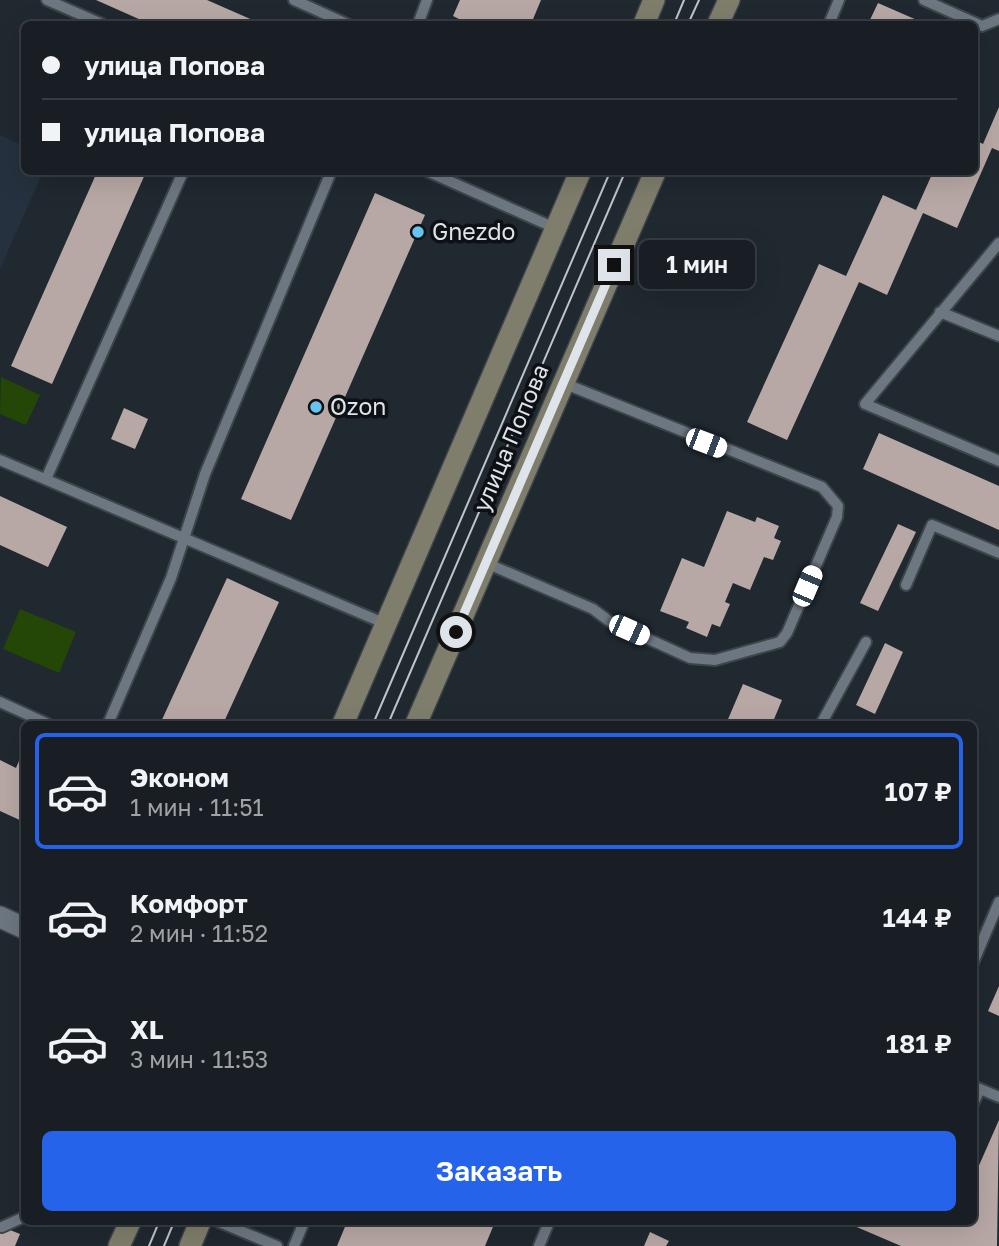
<!DOCTYPE html>
<html lang="ru">
<head>
<meta charset="utf-8">
<style>
  :root { --surface:#181e24; --page:#21272c; --text:#f1f3f6; --muted:#9fa2a6; --line:#363c41; --accent:#2563eb }
  body { margin:0; font-family:"Golos Text",sans-serif; background:var(--page); color:var(--text); height:100vh; display:flex; flex-direction:column; font-size:26px; white-space:nowrap }
  * { box-sizing:border-box; margin:0 }
  p { font-size:23px; color:var(--muted) }
  .icon { flex:none; width:38px; height:38px; fill:none; stroke:currentColor; stroke-width:2; stroke-linecap:round; stroke-linejoin:round }
  .map { position:relative; flex:1; overflow:hidden }
  .panel { position:absolute; left:21px; top:721px; width:956px; height:504px; display:flex; flex-direction:column; background:var(--surface); border-radius:10px; box-shadow:0 7px 28px #0002,0 0 0 2px var(--line) }
  .panel>* { flex:none }
  .guide { position:absolute; left:21px; top:21px; width:957px; height:154px; border-radius:10px; box-shadow:0 7px 28px #0002,0 0 0 2px var(--line); display:grid; align-content:center; height:154px; padding:0 21px; background:var(--surface) }
  .end { position:absolute; width:32px; height:32px; margin:-16px; border:9px solid #dfe4ea; background:#111; box-shadow:0 0 0 4px #111 }
  .from { border-radius:50% }
  .bubble { position:absolute; height:49px; border-radius:10px; background:var(--surface); box-shadow:0 7px 28px #0002,0 0 0 2px var(--line); font-size:23px; font-weight:600; line-height:49px; text-align:center }
  .car { position:absolute; width:21px; height:42px; margin:-21px -10px; border-radius:9px; box-shadow:0 0 5px 2px #0007; background:linear-gradient(#fff 24%,#345 0 40%,#fff 0 76%,#345 0 86%,#fff 0) }
  .guide b { display:flex; align-items:center; gap:24px; height:66px; font-size:26px }
  .guide b+b { border-top:2px solid var(--line) }
  .guide i { width:18px; height:18px; background:var(--text) }
  ul { padding:12px 0 0; list-style:none }
  li { display:flex; align-items:center; gap:21px; height:116px; margin:0 14px 10px; padding:0 7px; border:4px solid transparent; border-radius:10px }
  li div { flex:1 }
  li b { display:block; font-size:26px }
  li em { font-style:normal; font-weight:600 }
  li.selected { border-color:var(--accent) }
  li>.icon { width:63px; height:63px; stroke-width:1.5 }
  .cta { display:flex; gap:14px; margin-top:auto; padding:14px 21px }
  .cta a { flex:1; height:80px; border-radius:10px; background:var(--accent); color:#fff; font-size:28px; font-weight:600; line-height:80px; text-align:center }
  .map>svg:first-child { display:block }
  .built { fill:#25313e }
  .green { fill:#244707 }
  .building { fill:#b8a8a5 }
  .lines { fill:none; stroke-linecap:round; stroke-linejoin:round }
  .service-casing { stroke:#3d444a; stroke-width:14 }
  .minor-casing { stroke:#3d444a; stroke-width:24 }
  .secondary-casing { stroke:#3d444a; stroke-width:24 }
  .service { stroke:#6d7781; stroke-width:10 }
  .minor { stroke:#6d7781; stroke-width:21 }
  .secondary { stroke:#7f7e6c; stroke-width:21 }
  .tram { stroke:#bec4ca; stroke-width:2 }
  .route { stroke:#dfe4ea; stroke-width:9 }
  .poi-dot { fill:#67c4f0; stroke:#0d1014; stroke-width:2.5 }
  .labels { text-anchor:middle; stroke-width:7; stroke-linejoin:round; paint-order:stroke }
  .poi-label { font-size:23px; fill:#dfe4ea; stroke:#0d1014; text-anchor:start }
  .street-label { font-size:23px; fill:#dfe4ea; stroke:#0d1014 }
</style>
</head>
<body>
<div class="map">
<svg width="999" height="1246" viewBox="0 0 999 1246">
  <rect width="100%" height="100%" fill="#202830"/>
  <!-- built -->
  <path class="built" d="M 0,135 L 24,146 L 24,172 L 43,172 L 0,269 Z"/>
  <!-- green -->
  <path class="green" d="M 1,377 L 40,395 L 26,425 L 0,414 Z
    M 20,609 L 76,632 L 59,673 L 3,649 Z"/>
  <!-- building -->
  <path class="building" d="M 96,0 L 207,0 L 262,24 L 150,24 Z
    M 460,0 L 541,0 L 531,24 L 459,24 L 461,20 L 453,16 Z
    M 878,3 L 926,24 L 868,24 Z
    M 999,107 L 999,151 L 992,148 L 957,228 L 923,213 L 887,295 L 859,282 L 787,440 L 747,422 L 819,264 L 846,276 L 883,195 L 916,210 L 933,172 L 975,172 L 975,140 L 983,144 Z
    M 97,172 L 146,172 L 52,384 L 11,366 Z
    M 375,193 L 425,215 L 291,520 L 241,499 Z
    M 124,408 L 148,419 L 135,449 L 111,439 Z
    M 879,433 L 999,486 L 999,530 L 863,469 Z
    M 0,496 L 67,527 L 48,567 L 0,545 Z
    M 727,511 L 755,522 L 757,517 L 779,526 L 774,538 L 781,541 L 773,560 L 764,557 L 750,590 L 733,583 L 725,602 L 730,604 L 720,627 L 712,624 L 707,637 L 686,628 L 689,622 L 660,611 L 682,558 L 704,567 Z
    M 898,524 L 916,532 L 878,611 L 860,603 Z
    M 227,578 L 279,602 L 223,724 L 160,724 Z
    M 885,643 L 903,652 L 875,714 L 856,705 Z
    M 743,684 L 782,700 L 772,724 L 726,724 Z
    M 22,754 L 24,755 L 24,822 L 0,811 L 0,760 L 16,768 Z
    M 999,986 L 999,1016 L 988,1011 Z
    M 999,1120 L 997,1246 L 901,1246 L 845,1222 L 973,1222 L 973,1179 Z
    M 347,1222 L 495,1222 L 485,1246 L 337,1246 Z
    M 0,1226 L 20,1234 L 15,1246 L 0,1246 Z
    M 650,1232 L 669,1241 L 666,1246 L 644,1246 Z"/>
  <g class="lines">
    <defs>
      <path id="service" d="M 47,0 L 102,24
        M 294,0 L 347,24
        M 924,0 L 982,26 L 999,19
        M 418,24 L 427,0
        M 829,24 L 839,0
        M 429,172 L 555,228
        M 999,243 L 865,404 L 999,461
        M 940,312 L 999,336
        M 0,460 L 386,624
        M 46,479 L 183,172
        M 486,563 L 593,609 L 609,621 L 690,658 L 715,660 L 780,642 L 787,633 L 837,517 L 838,506 L 822,487 L 563,383
        M 906,585 L 932,525 L 999,553
        M 0,702 L 48,724
        M 108,724 L 171,578 L 205,474 L 331,172
        M 821,724 L 866,642
        M 973,963 L 999,902
        M 973,1086 L 999,1097
        M 973,1104 L 980,1089
        M 219,1222 L 277,1246
        M 2,1227 L 24,1217
        M 294,1246 L 304,1222
        M 539,1246 L 549,1222"/>
      <path id="minor" d="M 0,917 L 24,928"/>
      <path id="secondary" d="M 644,24 L 654,0
        M 718,24 L 729,0
        M 343,724 L 580,172
        M 416,724 L 655,172
        M 119,1246 L 130,1222
        M 190,1246 L 200,1222"/>
    </defs>
    <!-- service casing -->
    <use href="#service" class="service-casing"/>
    <!-- minor casing -->
    <use href="#minor" class="minor-casing"/>
    <!-- secondary casing -->
    <use href="#secondary" class="secondary-casing"/>
    <!-- service -->
    <use href="#service" class="service"/>
    <!-- minor -->
    <use href="#minor" class="minor"/>
    <!-- secondary -->
    <use href="#secondary" class="secondary"/>
    <!-- tram -->
    <path class="tram" d="M 674,24 L 684,0
      M 688,24 L 699,0
      M 373,724 L 610,172
      M 388,724 L 625,172
      M 149,1246 L 159,1222
      M 164,1246 L 174,1222"/>
  </g>
  <g class="lines">
    <!-- route -->
    <path class="route" d="M 456,632 L 614,265"/>
  </g>
  <!-- markers -->
  <g class="poi-dot">
    <circle cx="418" cy="232" r="7"/>
    <circle cx="316" cy="407" r="7"/>
  </g>
  <g class="labels">
    <!-- poi labels -->
    <g class="poi-label">
      <text x="432" y="240">Gnezdo</text>
      <text x="330" y="415">Ozon</text>
    </g>
    <!-- street labels -->
    <g class="street-label">
      <text transform="translate(511 438) rotate(-67)" y="8">улица Попова</text>
    </g>
  </g>
</svg>
<i class="end from" style="left:456px;top:632px"></i>
<i class="end" style="left:614px;top:265px"></i>
<div class="bubble" style="left:639px;top:240px;width:116px">1 мин</div>
<i class="car" style="left:706px;top:443px;rotate:111deg"></i>
<i class="car" style="left:807px;top:586px;rotate:23deg"></i>
<i class="car" style="left:629px;top:630px;rotate:114deg"></i>
<div class="guide">
<b><i class="from"></i>улица Попова</b>
<b><i></i>улица Попова</b>
</div>
<section class="panel">
<ul>
<li class="selected"><svg class="icon" aria-label="car" viewBox="0 0 24 24"><path d="M5 17H2v-5l4-1 3-4h7l3 4 3 1v5h-3M9 17h6M6 11h13"/><circle cx="7" cy="17" r="2"/><circle cx="17" cy="17" r="2"/></svg><div><b>Эконом</b><p>1 мин · 11:51</p></div><em>107 ₽</em></li>
<li><svg class="icon" aria-label="car" viewBox="0 0 24 24"><path d="M5 17H2v-5l4-1 3-4h7l3 4 3 1v5h-3M9 17h6M6 11h13"/><circle cx="7" cy="17" r="2"/><circle cx="17" cy="17" r="2"/></svg><div><b>Комфорт</b><p>2 мин · 11:52</p></div><em>144 ₽</em></li>
<li><svg class="icon" aria-label="car" viewBox="0 0 24 24"><path d="M5 17H2v-5l4-1 3-4h7l3 4 3 1v5h-3M9 17h6M6 11h13"/><circle cx="7" cy="17" r="2"/><circle cx="17" cy="17" r="2"/></svg><div><b>XL</b><p>3 мин · 11:53</p></div><em>181 ₽</em></li>
</ul>
<div class="cta"><a>Заказать</a></div>
</section>
</div>
</body>
</html>
